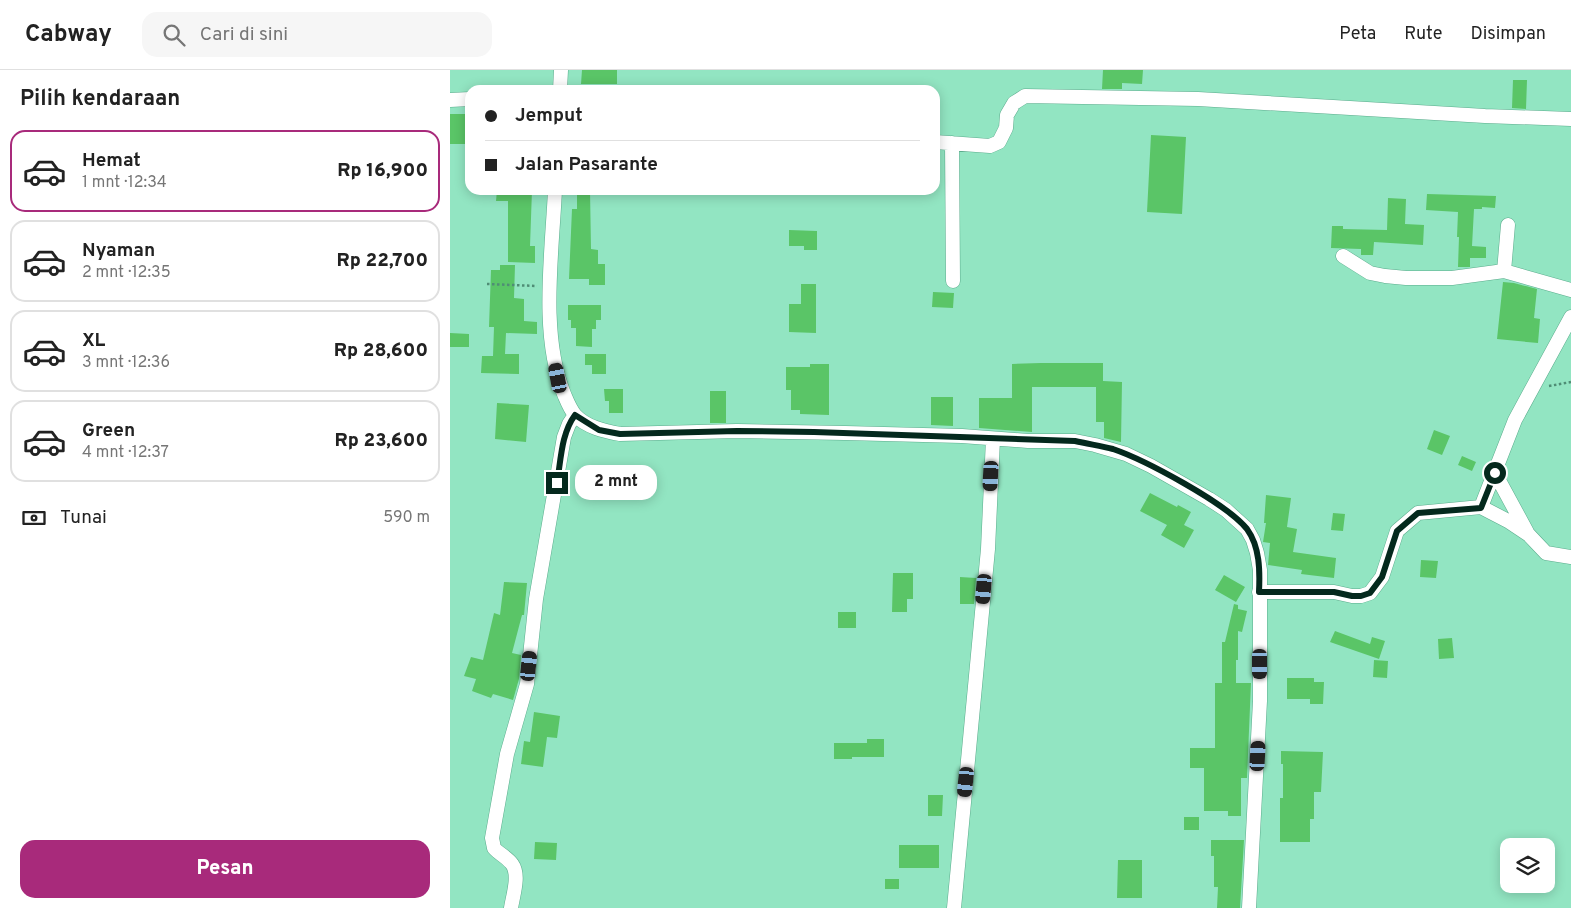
<!DOCTYPE html>
<html lang="id">
<head>
<meta charset="utf-8">
<style>
  :root { --surface:#fff; --page:#f6f6f6; --text:#222; --muted:#767676; --line:#e0e0e0; --accent:#a82a7b }
  body { margin:0; font-family:Overpass,sans-serif; background:var(--page); color:var(--text); height:100vh; display:flex; flex-direction:column; font-size:19px; white-space:nowrap }
  * { box-sizing:border-box; margin:0 }
  p { font-size:16px; color:var(--muted) }
  .icon { flex:none; width:28px; height:28px; fill:none; stroke:currentColor; stroke-width:2; stroke-linecap:round; stroke-linejoin:round }
  .map { position:relative; flex:1; overflow:hidden }
  .drawer { display:flex; flex-direction:column; background:var(--surface); width:450px }
  .drawer>* { flex:none }
  .guide { position:absolute; left:15px; top:15px; width:475px; height:110px; border-radius:15px; box-shadow:0 2px 12px #0003; display:grid; align-content:center; height:110px; padding:0 20px; background:var(--surface) }
  .buttons { position:absolute; left:1050px; top:768px; display:grid; gap:10px }
  .buttons a { display:grid; place-items:center; width:55px; height:55px; border-radius:10px; background:var(--surface); box-shadow:0 2px 12px #0003; font-size:25px }
  .end { position:absolute; width:22px; height:22px; margin:-11px; border:6px solid #04291d; background:#fff; box-shadow:0 0 0 2px #fff }
  .from { border-radius:50% }
  .bubble { position:absolute; height:35px; border-radius:15px; background:var(--surface); box-shadow:0 2px 12px #0003; font-size:16px; font-weight:800; line-height:35px; text-align:center }
  .car { position:absolute; width:15px; height:30px; margin:-15px -8px; border-radius:6px; box-shadow:0 0 4px 1px #0007; background:linear-gradient(#222 24%,#8ab4d8 0 40%,#222 0 76%,#8ab4d8 0 86%,#222 0) }
  .guide b { display:flex; align-items:center; gap:18px; height:48px; font-size:19px }
  .guide b+b { border-top:1px solid var(--line) }
  .guide i { width:12px; height:12px; background:var(--text) }
  ul { padding:0; list-style:none }
  li { display:flex; align-items:center; gap:15px; height:82px; margin:0 10px 8px; padding:0 10px; border:2px solid var(--line); border-radius:15px }
  li div { flex:1 }
  li b { display:block; font-size:19px }
  li em { font-style:normal; font-weight:800 }
  li.on { border-color:var(--accent) }
  li>.icon { width:45px; height:45px; stroke-width:1.5 }
  h2 { padding:0 20px; font-size:22px; line-height:60px }
  .pay { display:flex; align-items:center; gap:12px; height:55px; padding:0 20px; font-size:19px }
  .pay p { margin-inline-start:auto }
  .cta { display:flex; gap:10px; margin-top:auto; padding:10px 20px }
  .cta a { flex:1; height:58px; border-radius:15px; background:var(--accent); color:#fff; font-size:20px; font-weight:800; line-height:58px; text-align:center }
  header { display:flex; align-items:center; gap:30px; box-sizing:border-box; height:70px; padding:0 25px; background:var(--surface); border-bottom:1px solid var(--line) }
  header strong { font-size:24px }
  nav { display:flex; gap:28px; margin-inline-start:auto; font-size:18px }
  .search { width:350px; height:45px; background:var(--page); display:flex; align-items:center; gap:12px; box-sizing:border-box; padding:0 18px; border-radius:15px; color:var(--muted); font-size:19px }
  main { display:flex; flex:1; min-height:0 }
  .map>svg:first-child { display:block }
  .building { fill:#5ac567 }
  .lines { fill:none; stroke-linecap:round; stroke-linejoin:round }
  .minor-casing { stroke:#5aac8c; stroke-width:15 }
  .path { stroke:#4f8d75; stroke-width:2.5; stroke-dasharray:2.5 2.5; stroke-linecap:butt }
  .minor { stroke:#fff; stroke-width:14 }
  .route { stroke:#04291d; stroke-width:6 }
</style>
</head>
<body>
<header>
<strong>Cabway</strong>
<div class="search"><svg class="icon" aria-label="search" viewBox="0 0 24 24"><circle cx="10" cy="10" r="6"/><path d="M15 15l6 6"/></svg>Cari di sini</div>
<nav><a>Peta</a><a>Rute</a><a>Disimpan</a></nav>
</header>
<main>
<section class="drawer">
<h2>Pilih kendaraan</h2>
<ul>
<li class="on"><svg class="icon" aria-label="car" viewBox="0 0 24 24"><path d="M5 17H2v-5l4-1 3-4h7l3 4 3 1v5h-3M9 17h6M6 11h13"/><circle cx="7" cy="17" r="2"/><circle cx="17" cy="17" r="2"/></svg><div><b>Hemat</b><p>1 mnt · 12:34</p></div><em>Rp 16,900</em></li>
<li><svg class="icon" aria-label="car" viewBox="0 0 24 24"><path d="M5 17H2v-5l4-1 3-4h7l3 4 3 1v5h-3M9 17h6M6 11h13"/><circle cx="7" cy="17" r="2"/><circle cx="17" cy="17" r="2"/></svg><div><b>Nyaman</b><p>2 mnt · 12:35</p></div><em>Rp 22,700</em></li>
<li><svg class="icon" aria-label="car" viewBox="0 0 24 24"><path d="M5 17H2v-5l4-1 3-4h7l3 4 3 1v5h-3M9 17h6M6 11h13"/><circle cx="7" cy="17" r="2"/><circle cx="17" cy="17" r="2"/></svg><div><b>XL</b><p>3 mnt · 12:36</p></div><em>Rp 28,600</em></li>
<li><svg class="icon" aria-label="car" viewBox="0 0 24 24"><path d="M5 17H2v-5l4-1 3-4h7l3 4 3 1v5h-3M9 17h6M6 11h13"/><circle cx="7" cy="17" r="2"/><circle cx="17" cy="17" r="2"/></svg><div><b>Green</b><p>4 mnt · 12:37</p></div><em>Rp 23,600</em></li>
</ul>
<div class="pay"><svg class="icon" aria-label="cash" viewBox="0 0 24 24"><path d="M3 7h18v10H3z"/><circle cx="12" cy="12" r="2"/></svg>Tunai<p>590 m</p></div>
<div class="cta"><a>Pesan</a></div>
</section>
<div class="map">
<svg width="1121" height="838" viewBox="0 0 1121 838">
  <rect width="100%" height="100%" fill="#92e5c2"/>
  <!-- building -->
  <path class="building" d="M 132,0 L 167,0 L 167,14 L 131,14 Z
    M 653,0 L 693,0 L 692,14 L 672,13 L 672,19 L 652,19 Z
    M 1063,10 L 1077,10 L 1076,39 L 1062,38 Z
    M 0,44 L 16,44 L 16,74 L 0,74 Z
    M 701,65 L 736,67 L 732,144 L 697,142 Z
    M 47,120 L 82,120 L 80,176 L 85,176 L 85,193 L 58,192 L 58,131 L 46,131 Z
    M 127,120 L 140,120 L 141,179 L 148,180 L 148,194 L 155,194 L 155,215 L 139,215 L 139,209 L 119,209 L 122,139 L 127,139 Z
    M 977,124 L 1046,126 L 1045,138 L 1032,137 L 1032,139 L 1024,139 L 1022,176 L 1036,177 L 1036,188 L 1020,188 L 1020,197 L 1008,197 L 1009,167 L 1007,167 L 1008,142 L 976,140 Z
    M 938,128 L 956,129 L 955,154 L 974,155 L 973,175 L 924,172 L 923,185 L 911,185 L 911,179 L 881,178 L 882,156 L 893,156 L 893,159 L 937,160 Z
    M 339,160 L 367,161 L 367,180 L 354,180 L 354,176 L 339,176 Z
    M 50,195 L 65,195 L 64,228 L 74,229 L 74,251 L 87,252 L 87,264 L 56,263 L 55,284 L 69,284 L 69,304 L 31,303 L 32,286 L 43,286 L 44,257 L 39,257 L 41,200 L 50,200 Z
    M 1053,212 L 1064,213 L 1087,219 L 1084,248 L 1090,249 L 1088,273 L 1047,269 Z
    M 351,214 L 366,214 L 366,263 L 339,262 L 339,234 L 351,234 Z
    M 483,222 L 504,223 L 503,238 L 482,237 Z
    M 118,235 L 151,235 L 151,250 L 146,250 L 146,259 L 142,259 L 142,277 L 126,276 L 126,258 L 121,258 L 121,250 L 118,250 Z
    M 0,263 L 19,264 L 19,277 L 0,277 Z
    M 135,284 L 156,284 L 156,304 L 142,304 L 142,295 L 135,295 Z
    M 591,293 L 653,293 L 653,311 L 672,312 L 671,372 L 654,368 L 654,352 L 646,352 L 646,317 L 582,317 L 582,362 L 529,358 L 529,328 L 562,328 L 562,294 Z
    M 360,294 L 379,294 L 379,345 L 350,344 L 350,340 L 341,340 L 341,320 L 336,320 L 336,297 L 360,297 Z
    M 154,319 L 173,319 L 173,343 L 159,343 L 159,331 L 155,331 Z
    M 260,321 L 276,321 L 276,353 L 260,353 Z
    M 481,327 L 503,327 L 503,356 L 481,355 Z
    M 47,333 L 79,335 L 76,372 L 45,369 Z
    M 984,360 L 1000,366 L 992,385 L 977,379 Z
    M 1012,386 L 1026,392 L 1022,401 L 1008,395 Z
    M 700,423 L 727,437 L 728,435 L 741,442 L 734,455 L 744,460 L 734,478 L 711,465 L 717,455 L 690,441 Z
    M 816,425 L 841,428 L 837,457 L 847,459 L 843,482 L 886,488 L 884,508 L 851,504 L 852,500 L 818,495 L 820,473 L 813,472 L 816,453 L 814,453 Z
    M 883,443 L 895,444 L 893,461 L 881,460 Z
    M 971,490 L 988,491 L 986,508 L 970,507 Z
    M 443,503 L 463,503 L 463,529 L 457,529 L 457,542 L 442,542 Z
    M 774,505 L 795,517 L 786,532 L 765,520 Z
    M 510,507 L 526,508 L 524,534 L 510,534 Z
    M 54,512 L 77,513 L 74,545 L 72,545 L 62,583 L 71,585 L 69,609 L 63,630 L 43,624 L 41,628 L 22,621 L 26,609 L 14,606 L 21,587 L 33,590 L 44,543 L 50,545 Z
    M 784,534 L 788,535 L 788,539 L 797,541 L 792,562 L 788,561 L 788,590 L 786,590 L 786,613 L 801,613 L 797,708 L 791,708 L 791,746 L 778,746 L 778,741 L 754,741 L 754,698 L 740,698 L 740,678 L 765,678 L 765,613 L 772,613 L 772,572 L 775,572 Z
    M 388,542 L 406,542 L 406,558 L 388,558 Z
    M 885,561 L 920,574 L 922,567 L 935,571 L 929,589 L 880,572 Z
    M 1002,568 L 1004,588 L 989,589 L 988,569 Z
    M 924,590 L 938,591 L 937,608 L 923,607 Z
    M 837,608 L 864,608 L 864,612 L 874,612 L 873,634 L 860,634 L 860,629 L 837,629 Z
    M 84,642 L 110,646 L 107,668 L 97,667 L 93,697 L 71,694 L 74,671 L 80,672 Z
    M 417,669 L 434,669 L 434,687 L 402,687 L 402,689 L 384,689 L 384,673 L 417,673 Z
    M 831,681 L 873,682 L 871,722 L 864,722 L 864,749 L 860,749 L 860,772 L 830,772 L 830,728 L 833,728 L 833,694 L 831,694 Z
    M 478,725 L 493,725 L 492,746 L 478,746 Z
    M 734,747 L 749,747 L 749,760 L 734,760 Z
    M 761,770 L 794,770 L 790,838 L 767,838 L 768,817 L 764,817 L 764,786 L 761,786 Z
    M 85,772 L 107,773 L 106,790 L 84,789 Z
    M 449,775 L 489,775 L 489,798 L 449,798 Z
    M 668,790 L 692,790 L 692,828 L 667,828 Z
    M 435,809 L 449,809 L 449,819 L 435,819 Z"/>
  <g class="lines">
    <defs>
      <path id="minor" d="M 110,20 L 111,0
        M 0,30 L 20,29
        M 485,72 L 540,76 L 549,72 L 556,58 L 557,45 L 564,33 L 575,26 L 748,29 L 1035,46 L 1121,49
        M 502,73 L 503,211
        M 105,120 C 102,184 90,265 114,324 C 117,331 120,339 125,345 C 136,357 154,361 170,364 L 287,361 L 395,363 L 512,366 L 578,371 L 625,371 L 645,375 L 676,384 L 701,396 L 759,429 L 776,440 L 797,459 L 803,470 L 807,483 L 810,500 L 810,631 L 799,838
        M 893,186 L 920,203 L 935,206 L 956,208 L 1002,208 L 1054,201 L 1121,220
        M 1054,201 L 1058,155
        M 1045,403 L 1077,462
        M 1031,437 L 1058,451 L 1079,465 L 1096,483 L 1121,487
        M 809,522 L 884,522 L 902,526 L 911,526 L 920,523 L 932,507 L 947,461 L 968,443 L 1031,437 L 1065,350 L 1121,247
        M 61,838 C 63,825 70,805 62,794 C 57,787 49,784 44,778 L 42,768 L 57,684 L 77,614 L 86,529 L 114,367 L 119,354 L 125,345
        M 504,838 L 538,479 L 543,369"/>
    </defs>
    <!-- minor casing -->
    <use href="#minor" class="minor-casing"/>
    <!-- path -->
    <path class="path" d="M 37,214 L 87,216
      M 1099,316 L 1121,312"/>
    <!-- minor -->
    <use href="#minor" class="minor"/>
  </g>
  <g class="lines">
    <!-- route -->
    <path class="route" d="M 107,413 C 111,390 111,364 125,345 L 149,360 L 170,364 L 287,361 L 364,362 L 625,371 C 638,374 651,376 663,379 C 695,390 776,433 797,459 C 810,477 810,501 809,522 L 884,522 L 902,526 L 911,526 L 920,523 L 932,507 L 947,461 L 968,443 L 1031,438 L 1045,403"/>
  </g>
</svg>
<div class="buttons">
<a><svg class="icon" aria-label="layers" viewBox="0 0 24 24"><path d="M12 4l9 5-9 5-9-5zM3 14l9 5 9-5"/></svg></a>
</div>
<i class="end from" style="left:1045px;top:403px"></i>
<i class="end" style="left:107px;top:413px"></i>
<div class="bubble" style="left:125px;top:395px;width:82px">2 mnt</div>
<i class="car" style="left:108px;top:308px;rotate:349deg"></i>
<i class="car" style="left:541px;top:406px;rotate:183deg"></i>
<i class="car" style="left:534px;top:519px;rotate:185deg"></i>
<i class="car" style="left:810px;top:594px;rotate:180deg"></i>
<i class="car" style="left:79px;top:596px;rotate:6deg"></i>
<i class="car" style="left:808px;top:686px;rotate:3deg"></i>
<i class="car" style="left:516px;top:712px;rotate:186deg"></i>
<div class="guide">
<b><i class="from"></i>Jemput</b>
<b><i></i>Jalan Pasarante</b>
</div>
</div>
</main>
</body>
</html>
